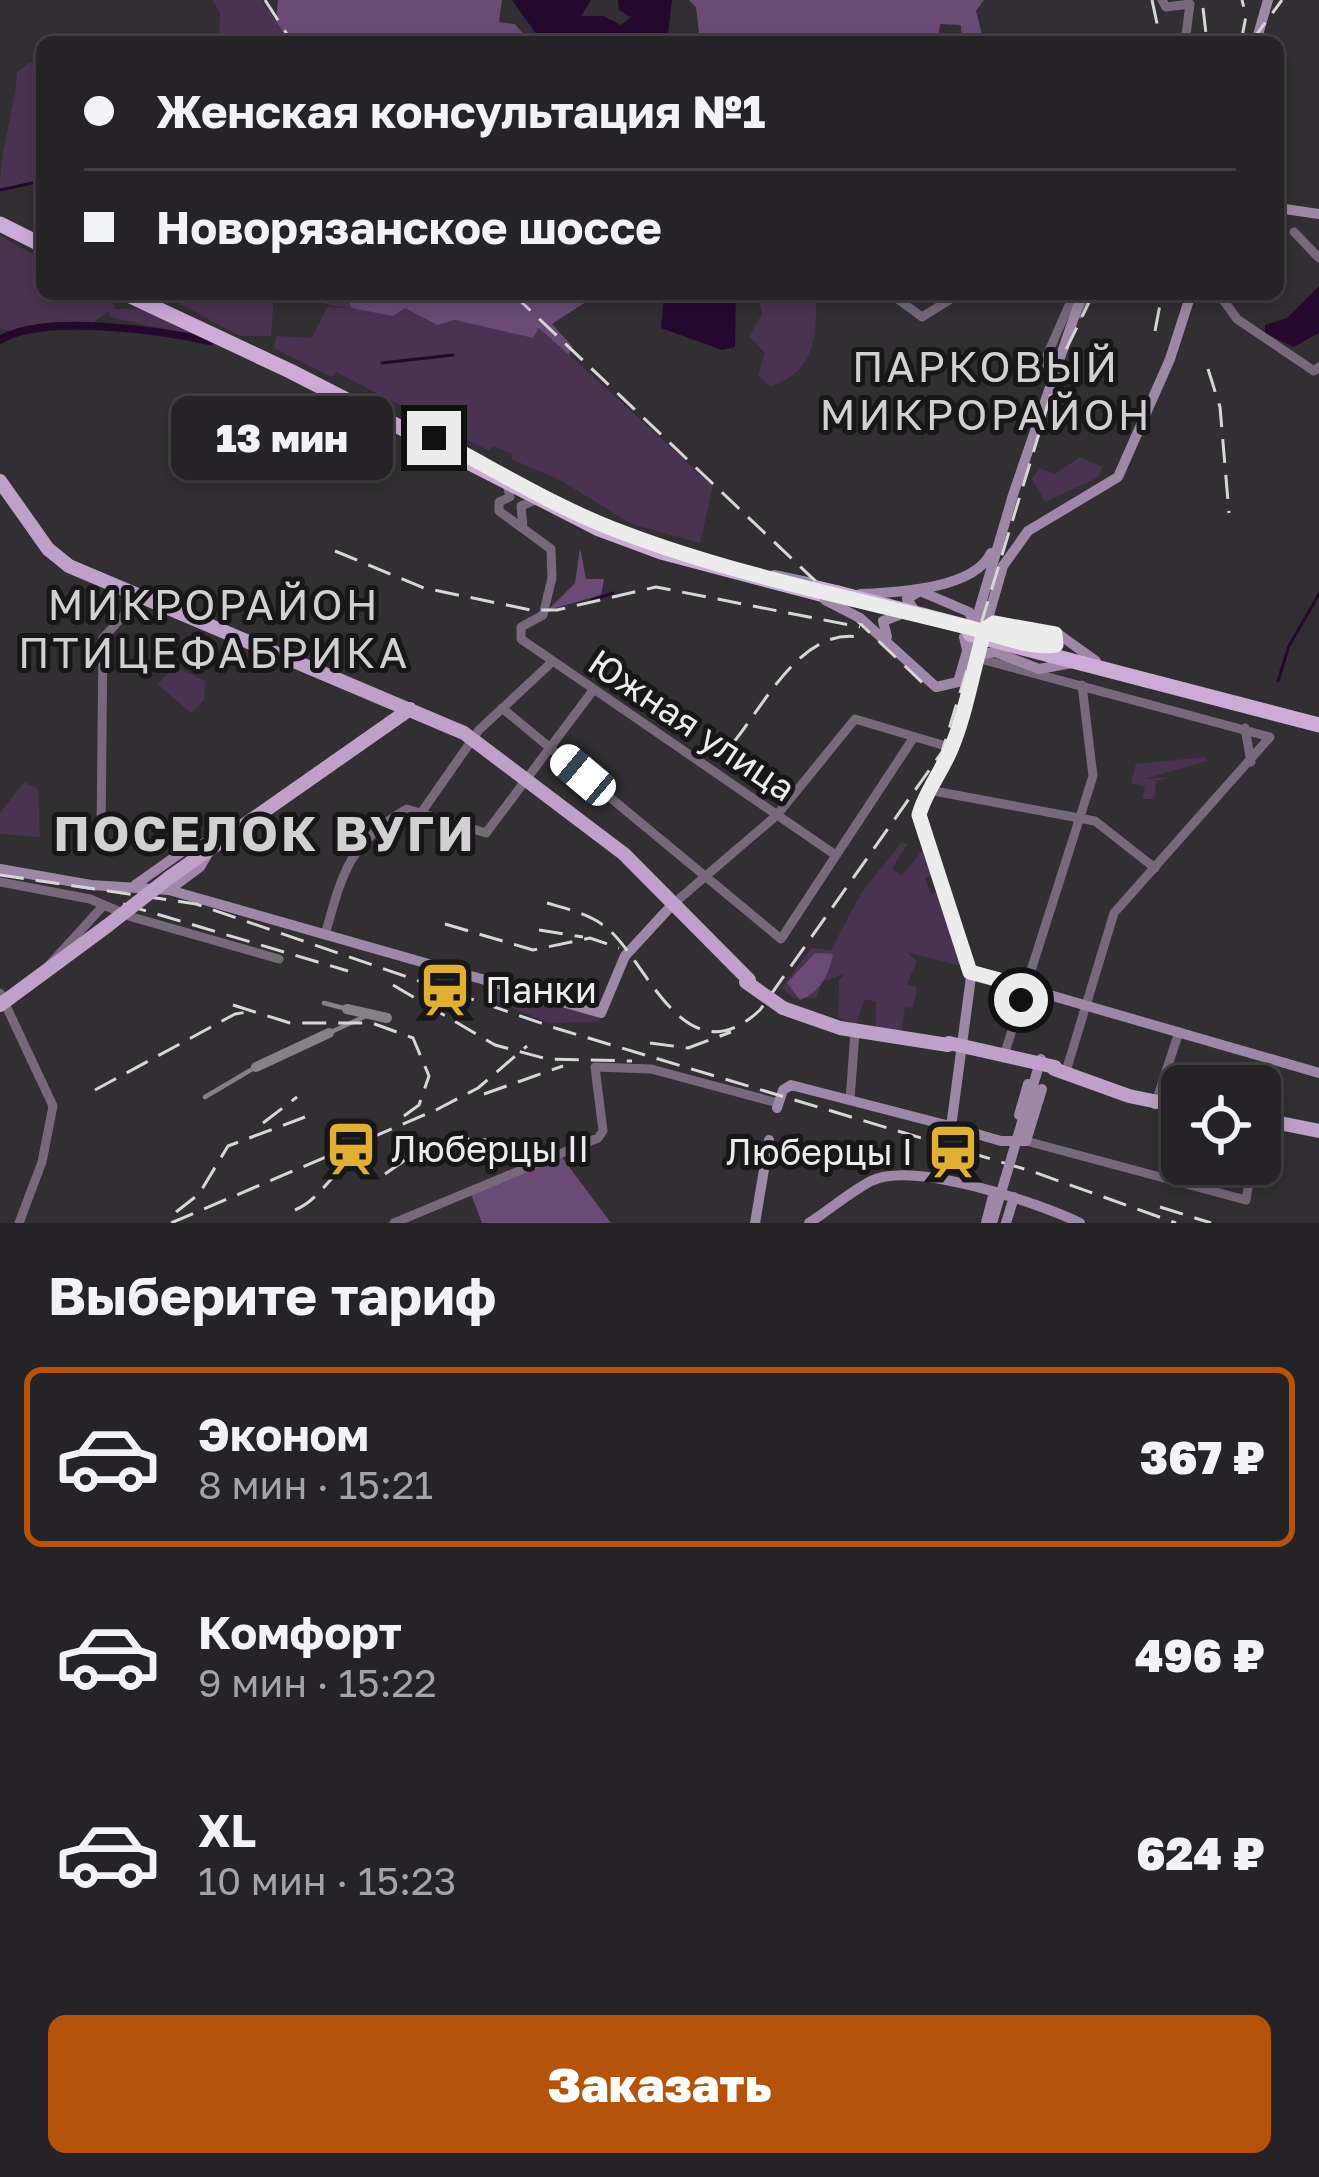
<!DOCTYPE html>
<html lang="ru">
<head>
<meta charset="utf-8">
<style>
  :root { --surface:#252325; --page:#312f32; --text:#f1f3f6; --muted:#a3a4a7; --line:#424042; --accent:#b45309 }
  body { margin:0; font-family:"Golos Text",sans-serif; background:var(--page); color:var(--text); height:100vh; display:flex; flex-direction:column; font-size:45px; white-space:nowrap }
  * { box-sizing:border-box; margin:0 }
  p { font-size:39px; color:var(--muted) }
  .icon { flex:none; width:66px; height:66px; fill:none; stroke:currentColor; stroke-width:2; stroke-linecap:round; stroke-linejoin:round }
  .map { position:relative; height:1223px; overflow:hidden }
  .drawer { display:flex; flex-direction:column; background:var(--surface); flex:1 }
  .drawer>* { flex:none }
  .banner { position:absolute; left:36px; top:36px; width:1248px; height:264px; border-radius:18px; box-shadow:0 6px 18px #0003,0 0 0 3px var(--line); display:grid; align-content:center; height:264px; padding:0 48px; background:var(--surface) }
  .tools { position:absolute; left:1161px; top:1065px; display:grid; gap:24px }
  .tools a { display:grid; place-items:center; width:120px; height:120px; border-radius:18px; background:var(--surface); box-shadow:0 6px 18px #0003,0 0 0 3px var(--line); font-size:60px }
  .end { position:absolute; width:54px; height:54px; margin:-27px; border:15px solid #edeced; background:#111; box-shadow:0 0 0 6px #111 }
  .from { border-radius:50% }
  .bubble { position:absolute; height:84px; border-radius:18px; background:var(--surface); box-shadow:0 6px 18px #0003,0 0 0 3px var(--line); font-size:39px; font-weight:800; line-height:84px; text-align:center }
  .car { position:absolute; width:36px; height:72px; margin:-36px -18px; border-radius:15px; box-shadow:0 0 9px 3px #0007; background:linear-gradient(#fff 24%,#345 0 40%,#fff 0 76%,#345 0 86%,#fff 0) }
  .banner b { display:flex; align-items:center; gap:42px; height:114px; font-size:45px }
  .banner b+b { border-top:3px solid var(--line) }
  .banner i { width:30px; height:30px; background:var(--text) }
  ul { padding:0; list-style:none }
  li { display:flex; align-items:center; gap:36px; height:180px; margin:0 24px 18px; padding:0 24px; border:6px solid transparent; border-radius:18px }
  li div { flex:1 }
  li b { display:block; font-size:45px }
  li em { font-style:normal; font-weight:800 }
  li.current { border-color:var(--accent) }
  li>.icon { width:108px; height:108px; stroke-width:1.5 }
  h2 { padding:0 48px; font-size:54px; line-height:144px }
  .primary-button { display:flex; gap:24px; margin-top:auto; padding:24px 48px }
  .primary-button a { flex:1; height:138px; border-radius:18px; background:var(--accent); color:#fff; font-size:48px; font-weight:800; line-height:138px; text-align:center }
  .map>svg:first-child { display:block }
  .green { fill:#4a3351 }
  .forest { fill:#6b4b76 }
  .water { fill:#25082e }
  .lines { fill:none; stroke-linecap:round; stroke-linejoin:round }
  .stream { stroke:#25082e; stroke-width:3 }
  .river { stroke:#25082e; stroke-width:8 }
  .taxiway { stroke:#848284; stroke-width:4.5 }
  .runway { stroke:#848284; stroke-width:10 }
  .tertiary { stroke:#77687c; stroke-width:9 }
  .secondary { stroke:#9f88a7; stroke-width:10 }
  .primary { stroke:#bea0c8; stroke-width:14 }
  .trunk { stroke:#ccabd7; stroke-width:15 }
  .rail { stroke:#d7d6d7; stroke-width:3; stroke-dasharray:24 12; stroke-linecap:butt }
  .secondary-bridge { stroke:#9f88a7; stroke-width:10 }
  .primary-bridge { stroke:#bea0c8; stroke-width:14 }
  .trunk-bridge { stroke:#ccabd7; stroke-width:15 }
  .route { stroke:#edeced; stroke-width:15 }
  .labels { text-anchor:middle; stroke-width:10; stroke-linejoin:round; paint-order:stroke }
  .street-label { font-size:36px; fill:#edeced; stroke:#181718 }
  .poi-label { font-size:36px; fill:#edeced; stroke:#181718; text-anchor:start }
  .quarter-label { font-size:42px; letter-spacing:3px; fill:#d2d0d3; stroke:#181718 }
  .district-label { font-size:48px; font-weight:bold; letter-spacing:3px; fill:#d2d0d3; stroke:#181718 }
</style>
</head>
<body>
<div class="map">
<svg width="1319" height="1223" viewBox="0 0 1319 1223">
  <rect width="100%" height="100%" fill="#312f31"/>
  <!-- green -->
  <path class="green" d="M 212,0 L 262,0 L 290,42 L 219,42 L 220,12 Z
    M 29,63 L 42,63 L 42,192 L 27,183 L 0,189 C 0,149 14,113 17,72 Z
    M 0,236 L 42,259 L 42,294 L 110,294 L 115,309 L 143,308 L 203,338 L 110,317 L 108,312 L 92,323 L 14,332 L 0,328 Z
    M 162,294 L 274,294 L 271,336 L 240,336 Z
    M 276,294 L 348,294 L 351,309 L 405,308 L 437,325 L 455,320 L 532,338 L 539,327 L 713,486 L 700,543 L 632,524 L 558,479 L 511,459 L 513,454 L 493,446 L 489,451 L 336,372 L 332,377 L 274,348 L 276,336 L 312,338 L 327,307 L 346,308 Z
    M 758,294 L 816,294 C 817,334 816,373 770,386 L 758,375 L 765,353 L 749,336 L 762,314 Z
    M 1080,457 L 1103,467 L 1097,478 L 1045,502 L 1032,479 L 1039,468 L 1055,474 Z
    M 175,667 L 206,681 L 204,700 L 191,713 L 157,684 Z
    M 1206,757 L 1208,761 L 1144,779 L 1173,777 L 1156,781 L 1154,799 L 1142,799 L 1145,787 L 1131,783 L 1136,764 Z
    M 24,782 L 38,789 L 40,837 L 0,834 L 0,813 Z
    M 901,843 L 907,844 L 892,869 L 902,876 L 925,847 L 934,875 L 925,878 L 930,894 L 939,892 L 961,966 L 907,952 L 917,961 L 907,984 L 917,987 L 913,1008 L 905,1007 L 901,1032 L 876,1029 L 876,1001 L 864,1000 L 856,1024 L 838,1017 L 839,980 L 845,974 L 822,982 L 816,998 L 793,998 L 782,988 L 811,948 L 831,950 L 862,892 Z
    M 491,986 L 599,1017 L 600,1022 L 548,1023 L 487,997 Z"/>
  <!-- forest -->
  <path class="forest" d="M 278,0 L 502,0 L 499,22 L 515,24 L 530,42 L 290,42 L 276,21 Z
    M 689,0 L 984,0 L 976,11 L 984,42 L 962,42 L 961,25 L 940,24 L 938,42 L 682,42 L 699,32 L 696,7 Z
    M 348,294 L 598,294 L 552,324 L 572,346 L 569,355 L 539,328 L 533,338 L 455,320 L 437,325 L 405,308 L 393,316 L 351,308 Z
    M 580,548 L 586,579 L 604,579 L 601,595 L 548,610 L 575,583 Z
    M 815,953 L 833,954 C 829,975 819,993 800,1000 L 787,983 Z
    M 561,1156 L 611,1223 L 482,1223 L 471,1194 Z"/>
  <!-- water -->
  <path class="water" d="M 512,0 L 591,0 L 581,16 L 603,16 L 621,25 L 631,17 L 619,10 L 618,0 L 672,0 L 667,42 L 542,42 Z
    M 1319,286 L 1319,333 L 1293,347 L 1265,333 L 1265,325 L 1287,318 Z
    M 664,294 L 736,294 L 735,347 L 722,350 L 661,328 Z"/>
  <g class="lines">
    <!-- stream -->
    <path class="stream" d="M 0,190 L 42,181
      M 382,363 L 453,355
      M 592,600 L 613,593
      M 1278,681 L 1289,646 L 1319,594"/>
    <!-- river -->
    <path class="river" d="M 0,340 C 43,313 161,331 210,341"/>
    <!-- taxiway -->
    <path class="taxiway" d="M 324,1003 L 347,1009
      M 329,1033 L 370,1014
      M 205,1097 L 256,1067"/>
    <!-- runway -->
    <path class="runway" d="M 347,1009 L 387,1018
      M 256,1067 L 329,1033"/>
    <!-- tertiary -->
    <path class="tertiary" d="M 1162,0 L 1166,7 L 1190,4 L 1185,42
      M 1294,232 L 1319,258
      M 891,294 L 922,317 L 959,294
      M 1219,294 L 1237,319 L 1314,371 L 1319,367
      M 1080,314 L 1090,294
      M 1049,372 L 1041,369 L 1074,294
      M 508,488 L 510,497 L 499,502 L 499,511 L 551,549 L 552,578 L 543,615 L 521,627 L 521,639 L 834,854
      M 523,528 L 521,506 L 533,501
      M 977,658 L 1270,737 L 1114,913 L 1067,1068
      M 502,708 L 781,939 L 914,737
      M 1245,728 L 1251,762
      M 934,791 L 1095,821 L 1155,868
      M 421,813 L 479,730 L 552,662
      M 101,836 L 103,638 L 139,599
      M 0,882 L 90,899 L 132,917 L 279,959
      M 672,905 L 777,815 L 855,719 L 949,747
      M 325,935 C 342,874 349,842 407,809 L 486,833 L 594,689
      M 50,964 L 103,906
      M 0,993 L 53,1106 L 42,1162 L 19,1223
      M 1006,1049 L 1093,776 L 1082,685
      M 850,1100 L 855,1032
      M 1155,1105 L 1179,1032
      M 1026,1141 L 1246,1200 L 1252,1164
      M 394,1223 L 598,1138 L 603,1131 L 595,1067 L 651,1069 L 778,1103"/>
    <!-- secondary -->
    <path class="secondary" d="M 1256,42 L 1268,0
      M 1278,208 L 1319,214
      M 774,575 L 812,583
      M 860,594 C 896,593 974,589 991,553
      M 916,613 L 907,599 L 920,591 L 969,612 L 974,624
      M 860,618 L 936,687 L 958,682 L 1013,495 L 1082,294
      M 985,620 L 1057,633 L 1096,661
      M 887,637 L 883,621 L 899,615
      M 978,655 L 995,652 L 1039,669 L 1072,663
      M 0,869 L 91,885 L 169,890 L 601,1013 L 625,956 L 672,905
      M 135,885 L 186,849 L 218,839
      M 169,890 L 200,867 L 210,850
      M 970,972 L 1319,1073
      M 1028,1102 L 1041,1059
      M 777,1108 L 783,1090 L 791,1085 L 946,1125
      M 1019,1115 L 1028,1084
      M 949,1126 L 1001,1141 L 1026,1141 L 1042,1089
      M 951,1127 L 971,977 L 920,810 L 956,730 L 1003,566 L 1028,531 L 1118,477 L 1170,359 L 1191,294
      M 755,1223 L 769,1140
      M 809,1223 C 829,1210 850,1192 871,1181 C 913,1160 1039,1203 1080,1223
      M 986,1223 L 994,1192
      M 1006,1223 L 1014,1197"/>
    <!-- primary -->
    <path class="primary" d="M 0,481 L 48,549 L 69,566 L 464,733 L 624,854 L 749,980
      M 170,877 L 410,709
      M 0,1005 L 107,926
      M 783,1008 L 840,1028 L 948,1045
      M 1054,1069 L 1129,1096 L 1182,1107
      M 1260,1119 L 1319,1131"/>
    <!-- trunk -->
    <path class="trunk" d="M 0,224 L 42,245
      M 126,294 L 290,371 L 599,529 L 661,552 L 824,595
      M 838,593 L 972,628
      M 988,639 L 1319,725"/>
    <!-- rail -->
    <path class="rail" d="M 265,0 L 292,42
      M 1152,0 L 1161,42
      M 1203,8 L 1207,42
      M 1241,42 L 1246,16 L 1242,0
      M 1251,42 L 1282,0
      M 513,294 L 927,687
      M 1155,331 L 1162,294
      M 1208,369 L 1220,407 L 1229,513
      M 335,551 L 424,588 L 531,610 L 557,610 L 656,587 L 860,627
      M 733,743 C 765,704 801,628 859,637
      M 0,875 L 196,904 L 555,1028 L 1031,1171 L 1176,1223
      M 547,903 C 567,909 590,914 607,928 C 647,961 685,1080 760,1010 L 942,752 L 1062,358 L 1093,294
      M 123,904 L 348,971
      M 445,924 L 533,950 L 590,938 L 619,948
      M 539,930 L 583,937
      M 393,985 L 495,1045 L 547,1059 L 632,1061
      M 233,1005 L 290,1023 L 372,1023 L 413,1038 L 429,1076 L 419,1105 L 401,1118
      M 650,1043 L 688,1048 L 731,1032
      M 95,1090 L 235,1014 L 254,1011
      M 484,1094 L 563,1066
      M 263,1123 L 297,1097
      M 385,1174 L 437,1138 L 491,1140
      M 1160,1207 L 1211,1223
      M 295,1210 C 324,1198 330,1168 362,1159
      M 176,1212 L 199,1194 L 228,1146 L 305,1117
      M 171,1223 L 436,1110 L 478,1088 L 527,1046"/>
    <!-- secondary-bridge -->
    <path class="secondary-bridge" d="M 825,600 L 860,618
      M 964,637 L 970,663
      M 992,1223 L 1028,1102"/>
    <!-- primary-bridge -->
    <path class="primary-bridge" d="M 107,926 L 170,877
      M 746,982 L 783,1008
      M 949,1043 L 1055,1067"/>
    <!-- trunk-bridge -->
    <path class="trunk-bridge" d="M 817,588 L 838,593
      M 970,634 L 988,639"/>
  </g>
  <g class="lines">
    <!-- route -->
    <path class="route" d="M 434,438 C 496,470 558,509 624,533 C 735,575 856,599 971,628 C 997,635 1030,649 1056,645 L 1055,634 L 994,623 L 985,629 C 973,668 967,711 951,749 C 941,773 925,792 919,815 L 970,972 L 1025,987 L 1021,1000"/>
  </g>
  <!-- icons -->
  <defs>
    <symbol id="station-bare" viewBox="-9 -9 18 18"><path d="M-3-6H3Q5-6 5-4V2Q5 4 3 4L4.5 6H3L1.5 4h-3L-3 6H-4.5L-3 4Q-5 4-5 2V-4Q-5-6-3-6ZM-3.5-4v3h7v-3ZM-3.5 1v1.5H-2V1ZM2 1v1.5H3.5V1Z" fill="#e1af34" stroke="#181718" stroke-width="2.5" paint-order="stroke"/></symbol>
  </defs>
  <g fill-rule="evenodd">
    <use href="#station-bare" x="407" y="952" width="76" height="76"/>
    <use href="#station-bare" x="313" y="1111" width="76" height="76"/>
    <use href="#station-bare" x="915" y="1114" width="76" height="76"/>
  </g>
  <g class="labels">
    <!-- street labels -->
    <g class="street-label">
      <text transform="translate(692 725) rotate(34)" y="13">Южная улица</text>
    </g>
    <!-- poi labels -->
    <g class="poi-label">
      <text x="485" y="1003">Панки</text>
      <text x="391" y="1162">Люберцы II</text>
      <text x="913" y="1165" text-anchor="end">Люберцы I</text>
    </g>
    <!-- quarter labels -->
    <g class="quarter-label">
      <text x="986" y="382">ПАРКОВЫЙ<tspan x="986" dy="48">МИКРОРАЙОН</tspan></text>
      <text x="214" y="620">МИКРОРАЙОН<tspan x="214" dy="48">ПТИЦЕФАБРИКА</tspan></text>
    </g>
    <!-- district labels -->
    <g class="district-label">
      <text x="265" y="851">ПОСЕЛОК ВУГИ</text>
    </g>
  </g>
</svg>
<div class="tools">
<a><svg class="icon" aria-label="locate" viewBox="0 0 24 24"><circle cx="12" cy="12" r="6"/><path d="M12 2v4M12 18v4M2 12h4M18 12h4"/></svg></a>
</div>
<i class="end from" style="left:1021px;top:1000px"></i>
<i class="end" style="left:434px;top:438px"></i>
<div class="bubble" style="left:171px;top:396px;width:222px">13 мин</div>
<i class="car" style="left:583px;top:775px;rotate:310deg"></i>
<div class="banner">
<b><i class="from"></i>Женская консультация №1</b>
<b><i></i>Новорязанское шоссе</b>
</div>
</div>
<section class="drawer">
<h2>Выберите тариф</h2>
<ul>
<li class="current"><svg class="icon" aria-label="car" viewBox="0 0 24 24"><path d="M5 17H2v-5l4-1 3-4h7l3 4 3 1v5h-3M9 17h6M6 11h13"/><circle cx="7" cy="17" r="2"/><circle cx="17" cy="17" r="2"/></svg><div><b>Эконом</b><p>8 мин · 15:21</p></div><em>367 ₽</em></li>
<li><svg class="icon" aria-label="car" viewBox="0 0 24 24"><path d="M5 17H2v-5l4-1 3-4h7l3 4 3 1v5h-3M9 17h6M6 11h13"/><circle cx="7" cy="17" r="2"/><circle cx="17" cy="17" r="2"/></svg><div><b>Комфорт</b><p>9 мин · 15:22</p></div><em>496 ₽</em></li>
<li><svg class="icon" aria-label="car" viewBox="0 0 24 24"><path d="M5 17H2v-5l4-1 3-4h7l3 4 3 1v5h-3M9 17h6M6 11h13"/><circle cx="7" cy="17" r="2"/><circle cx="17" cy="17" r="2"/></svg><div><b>XL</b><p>10 мин · 15:23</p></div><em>624 ₽</em></li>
</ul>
<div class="primary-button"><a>Заказать</a></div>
</section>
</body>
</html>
